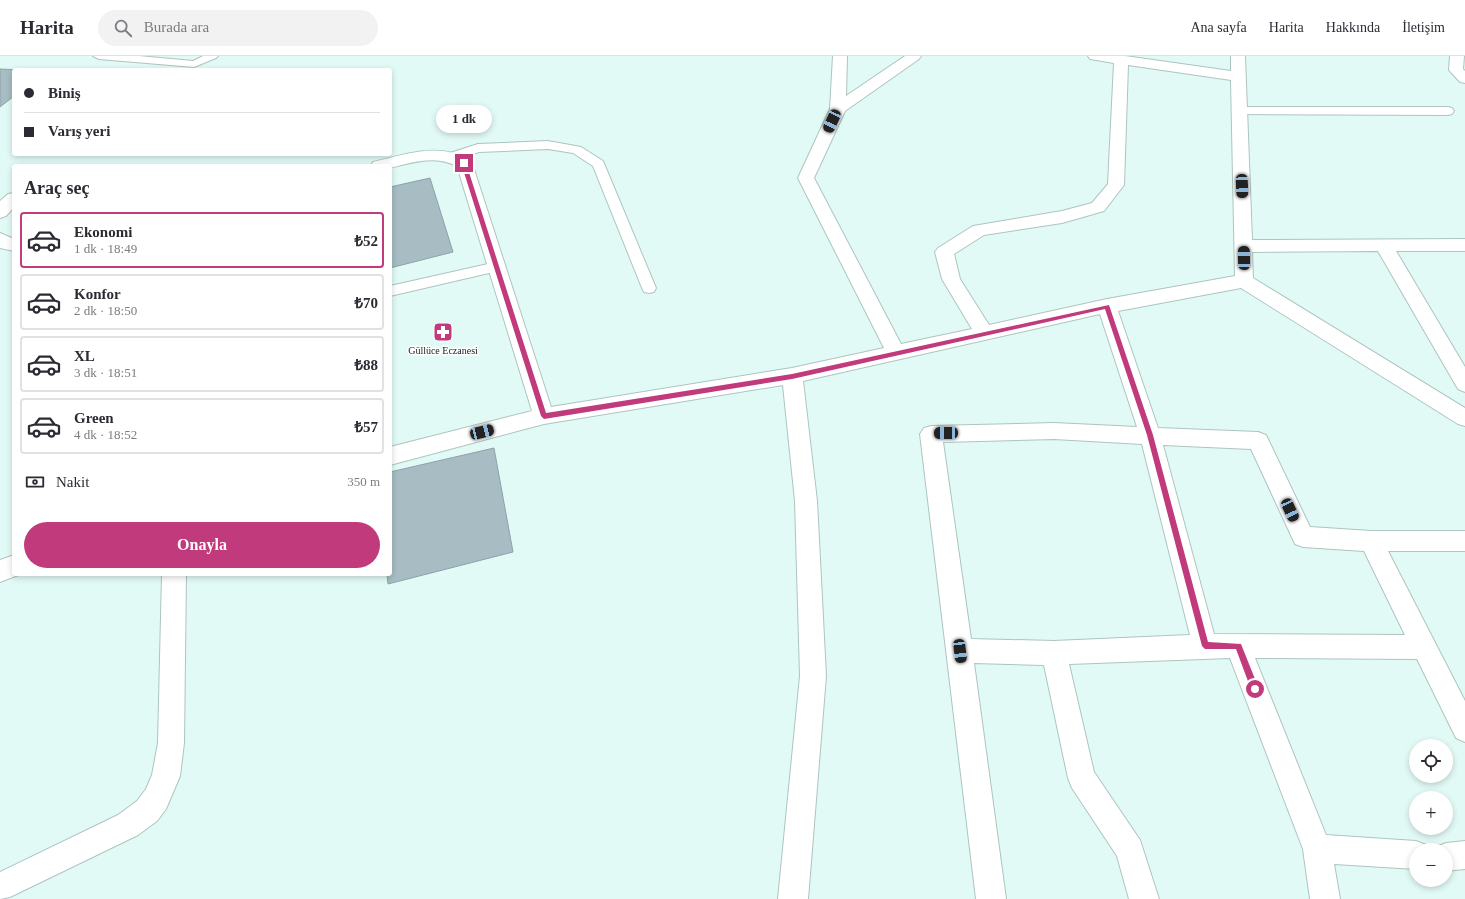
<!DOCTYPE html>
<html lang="tr">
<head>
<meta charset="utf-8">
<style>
  :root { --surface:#fff; --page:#f2f2f3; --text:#2b2b33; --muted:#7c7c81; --line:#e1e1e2; --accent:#c03a7c }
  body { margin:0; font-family:"Times New Roman",serif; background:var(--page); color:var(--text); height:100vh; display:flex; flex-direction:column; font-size:15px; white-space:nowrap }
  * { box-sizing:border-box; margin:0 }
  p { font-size:13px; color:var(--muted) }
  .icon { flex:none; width:22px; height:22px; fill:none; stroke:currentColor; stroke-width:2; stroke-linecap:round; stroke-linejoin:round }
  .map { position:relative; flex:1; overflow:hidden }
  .panel { position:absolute; left:12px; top:108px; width:380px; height:412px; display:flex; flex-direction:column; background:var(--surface); border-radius:4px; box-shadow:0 2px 6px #0003 }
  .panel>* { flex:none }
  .hud { position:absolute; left:12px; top:12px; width:380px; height:88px; border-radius:4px; box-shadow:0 2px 6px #0003; display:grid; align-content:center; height:88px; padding:0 12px; background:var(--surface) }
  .fabs { position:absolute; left:1409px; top:683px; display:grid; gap:8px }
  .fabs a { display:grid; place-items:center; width:44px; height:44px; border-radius:50%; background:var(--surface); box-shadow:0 2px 6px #0003; font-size:20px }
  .end { position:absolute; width:18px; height:18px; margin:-9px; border:5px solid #c03a7c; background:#fff; box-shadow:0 0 0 2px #fff }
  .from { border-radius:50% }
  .bubble { position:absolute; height:28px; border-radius:14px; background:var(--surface); box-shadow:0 2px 6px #0003; font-size:13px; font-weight:600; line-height:28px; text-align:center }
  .car { position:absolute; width:12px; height:24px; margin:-12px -6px; border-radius:5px; box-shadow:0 0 3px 1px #0007; background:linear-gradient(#222 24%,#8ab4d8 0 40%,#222 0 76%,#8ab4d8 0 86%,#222 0) }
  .hud b { display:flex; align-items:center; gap:14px; height:38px; font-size:15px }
  .hud b+b { border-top:1px solid var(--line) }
  .hud i { width:10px; height:10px; background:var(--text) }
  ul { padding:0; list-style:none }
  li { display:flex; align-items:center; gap:12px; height:56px; margin:0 8px 6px; padding:0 4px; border:2px solid var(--line); border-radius:4px }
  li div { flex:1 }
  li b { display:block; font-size:15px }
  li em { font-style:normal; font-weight:600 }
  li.on { border-color:var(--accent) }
  li>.icon { width:36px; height:36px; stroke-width:1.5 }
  h2 { padding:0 12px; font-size:18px; line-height:48px }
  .pay { display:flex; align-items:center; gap:10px; height:44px; padding:0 12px; font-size:15px }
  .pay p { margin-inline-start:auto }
  .cta { display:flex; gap:8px; margin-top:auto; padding:8px 12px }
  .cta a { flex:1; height:46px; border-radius:24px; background:var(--accent); color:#fff; font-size:16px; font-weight:600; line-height:46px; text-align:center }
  header { display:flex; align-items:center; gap:24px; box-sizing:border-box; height:56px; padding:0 20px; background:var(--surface); border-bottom:1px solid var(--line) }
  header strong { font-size:19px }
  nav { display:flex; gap:22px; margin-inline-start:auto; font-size:14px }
  .search { width:280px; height:36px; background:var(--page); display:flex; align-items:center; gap:10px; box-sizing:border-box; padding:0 14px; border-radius:22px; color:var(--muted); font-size:15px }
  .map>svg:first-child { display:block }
  .building { fill:#a7bdc3; stroke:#8ca2a9 }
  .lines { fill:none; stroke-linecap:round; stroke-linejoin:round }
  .service-casing { stroke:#adc4c0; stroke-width:2 }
  .minor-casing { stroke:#adc4c0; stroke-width:2 }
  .service { fill:#fff; fill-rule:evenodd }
  .minor { fill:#fff; fill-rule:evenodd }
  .route { fill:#c03a7c }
  .labels { text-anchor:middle; stroke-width:3; stroke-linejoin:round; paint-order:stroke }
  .poi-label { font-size:10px; fill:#141d1c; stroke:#fff }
</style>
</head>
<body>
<header>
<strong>Harita</strong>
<div class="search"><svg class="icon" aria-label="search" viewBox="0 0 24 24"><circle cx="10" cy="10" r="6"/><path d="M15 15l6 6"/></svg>Burada ara</div>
<nav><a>Ana sayfa</a><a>Harita</a><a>Hakkında</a><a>İletişim</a></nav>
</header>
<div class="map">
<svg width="1465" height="843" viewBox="0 0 1465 843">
  <rect width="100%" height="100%" fill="#e2faf6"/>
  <!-- building -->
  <path class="building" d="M 0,13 L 22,14 L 14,14 L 14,40 L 0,51 Z
    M 430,122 L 453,196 L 390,212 L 390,131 Z
    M 494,392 L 513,496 L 388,528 L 387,518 L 390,518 L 390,416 Z"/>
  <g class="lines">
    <defs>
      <path id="service" d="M 93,0 L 139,0 L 193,5 L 203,0 L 218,0 L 216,2 L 194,11 L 99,3 Z
        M 1240,51 L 1448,51 L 1452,52 L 1454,55 L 1452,58 L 1448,59 L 1236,58 L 1234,55 L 1236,52 Z
        M 548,85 L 581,91 L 603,105 L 656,232 L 654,236 L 649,237 L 644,236 L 642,232 L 593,110 L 573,97 L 548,93 L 479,96 L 451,105 L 447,104 L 445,101 L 447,98 L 478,88 Z
        M 497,206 L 502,208 L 504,211 L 502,214 L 390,240 L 390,230 Z"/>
      <path id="minor" d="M 833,0 L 847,0 L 846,40 L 905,0 L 921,0 L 919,3 L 845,55 L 814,122 L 901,288 L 972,273 L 942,223 L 935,196 L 938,192 L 973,170 L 1062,155 L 1092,147 L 1108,128 L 1114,7 L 1090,3 L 1088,0 L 1125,0 L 1231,15 L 1231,0 L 1245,0 L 1252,184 L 1465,183 L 1465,195 L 1396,195 L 1465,311 L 1465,336 L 1458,333 L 1378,195 L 1252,196 L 1253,222 L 1465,352 L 1465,370 L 1458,368 L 1241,232 L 1118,255 L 1158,372 L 1258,376 L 1266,379 L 1310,471 L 1371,475 L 1465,475 L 1465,495 L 1388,495 L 1465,645 L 1465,686 L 1456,682 L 1417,603 L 1255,602 L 1326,779 L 1416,785 L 1426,789 L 1428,794 L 1416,794 L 1416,813 L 1334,808 L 1340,843 L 1310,843 L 1303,793 L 1230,602 L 1069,608 L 1094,716 L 1140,784 L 1159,843 L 1129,843 L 1117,800 L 1072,732 L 1068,722 L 1044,609 L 974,607 L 1006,843 L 976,843 L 920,378 L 924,372 L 931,370 L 1054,367 L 1137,371 L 1100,258 L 803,325 L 817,445 L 826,620 L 808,843 L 778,843 L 800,620 L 795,445 L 783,329 L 544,368 L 390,409 L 390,391 L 532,355 L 457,110 C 434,99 413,106 390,112 L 390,110 L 371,110 L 373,106 C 400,100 426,90 453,97 C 460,99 468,101 472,107 L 551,351 L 792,312 L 884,292 L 798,122 L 830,53 ZM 1128,9 L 1231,24 L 1235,220 L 1107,243 L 989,269 L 960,223 L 954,198 L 984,179 L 1062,167 L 1104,155 L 1124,129 ZM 1054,383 L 1142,388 L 1190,579 L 1054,585 L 971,583 L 943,386 ZM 1163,389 L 1251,393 L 1295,488 L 1303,491 L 1364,495 L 1405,579 L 1214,578 Z
        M 1450,0 L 1464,0 L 1463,13 L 1465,15 L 1465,27 L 1460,26 L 1449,14 Z
        M 14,137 L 14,151 L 6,160 L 0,162 L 0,145 L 8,138 Z
        M 0,177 L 14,183 L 14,195 L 0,192 Z
        M 14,499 L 14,518 L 21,518 L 0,526 L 0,504 Z
        M 162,518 L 186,518 L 184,687 L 180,720 L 166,753 L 157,765 L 138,779 L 10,841 L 0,843 L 0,816 L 118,759 L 137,745 L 146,733 L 152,719 L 158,687 Z
        M 1465,785 L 1465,813 L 1446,815 L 1446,794 L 1434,794 L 1436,791 L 1446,787 Z"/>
    </defs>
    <!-- service casing -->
    <use href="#service" class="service-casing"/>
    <!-- minor casing -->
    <use href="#minor" class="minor-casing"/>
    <!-- service -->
    <use href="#service" class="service"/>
    <!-- minor -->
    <use href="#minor" class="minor"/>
  </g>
  <!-- route -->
  <path class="route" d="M 464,106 L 466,107 L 546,357 L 792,318 L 1109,249 L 1153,379 L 1208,586 L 1241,588 L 1259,633 L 1258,636 L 1252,636 L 1236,593 L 1205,593 L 1202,590 L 1147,379 L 1105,253 L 792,323 L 544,363 L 541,360 L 461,107 Z"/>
  <!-- icons -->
  <defs>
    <symbol id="pharmacy-square" viewBox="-11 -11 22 22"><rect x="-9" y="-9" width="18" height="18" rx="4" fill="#c03a7c" stroke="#fff"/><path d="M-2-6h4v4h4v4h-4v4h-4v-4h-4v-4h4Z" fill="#fff"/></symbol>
  </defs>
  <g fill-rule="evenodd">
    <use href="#pharmacy-square" x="432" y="265" width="22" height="22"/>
  </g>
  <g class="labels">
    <!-- poi labels -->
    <g class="poi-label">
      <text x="443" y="298">Güllüce Eczanesi</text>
    </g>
  </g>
</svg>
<div class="fabs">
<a><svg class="icon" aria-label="locate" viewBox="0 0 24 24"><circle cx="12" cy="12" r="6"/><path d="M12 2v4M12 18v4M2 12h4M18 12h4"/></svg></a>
<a>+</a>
<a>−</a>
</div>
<i class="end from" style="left:1255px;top:633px"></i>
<i class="end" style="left:464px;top:107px"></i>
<div class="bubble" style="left:436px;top:49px;width:56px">1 dk</div>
<i class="car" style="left:832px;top:65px;rotate:205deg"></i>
<i class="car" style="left:1242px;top:130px;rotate:178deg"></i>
<i class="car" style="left:1244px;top:202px;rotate:359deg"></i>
<i class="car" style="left:482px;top:376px;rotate:76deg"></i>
<i class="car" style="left:946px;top:377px;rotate:269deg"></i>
<i class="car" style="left:1290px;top:454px;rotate:155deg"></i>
<i class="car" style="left:960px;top:595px;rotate:173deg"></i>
<div class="hud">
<b><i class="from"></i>Biniş</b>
<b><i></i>Varış yeri</b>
</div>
<section class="panel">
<h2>Araç seç</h2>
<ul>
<li class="on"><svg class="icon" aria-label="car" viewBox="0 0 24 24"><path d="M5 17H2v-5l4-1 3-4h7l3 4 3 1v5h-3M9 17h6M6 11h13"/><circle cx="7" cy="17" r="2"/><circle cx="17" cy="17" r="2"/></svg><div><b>Ekonomi</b><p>1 dk · 18:49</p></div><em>₺52</em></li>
<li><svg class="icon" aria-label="car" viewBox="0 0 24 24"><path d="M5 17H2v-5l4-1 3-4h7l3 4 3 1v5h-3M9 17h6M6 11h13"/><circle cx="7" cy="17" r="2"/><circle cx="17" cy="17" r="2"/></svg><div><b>Konfor</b><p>2 dk · 18:50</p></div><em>₺70</em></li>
<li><svg class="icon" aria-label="car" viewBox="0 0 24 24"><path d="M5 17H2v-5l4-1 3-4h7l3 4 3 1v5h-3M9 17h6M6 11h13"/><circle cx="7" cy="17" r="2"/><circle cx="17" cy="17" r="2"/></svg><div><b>XL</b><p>3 dk · 18:51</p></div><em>₺88</em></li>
<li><svg class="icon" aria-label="car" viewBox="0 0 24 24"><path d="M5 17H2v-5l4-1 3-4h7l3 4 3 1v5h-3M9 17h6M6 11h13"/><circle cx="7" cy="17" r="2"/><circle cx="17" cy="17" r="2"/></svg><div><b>Green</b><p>4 dk · 18:52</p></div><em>₺57</em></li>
</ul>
<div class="pay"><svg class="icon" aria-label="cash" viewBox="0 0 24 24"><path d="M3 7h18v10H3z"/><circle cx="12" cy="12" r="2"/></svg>Nakit<p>350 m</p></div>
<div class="cta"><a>Onayla</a></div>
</section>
</div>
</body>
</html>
